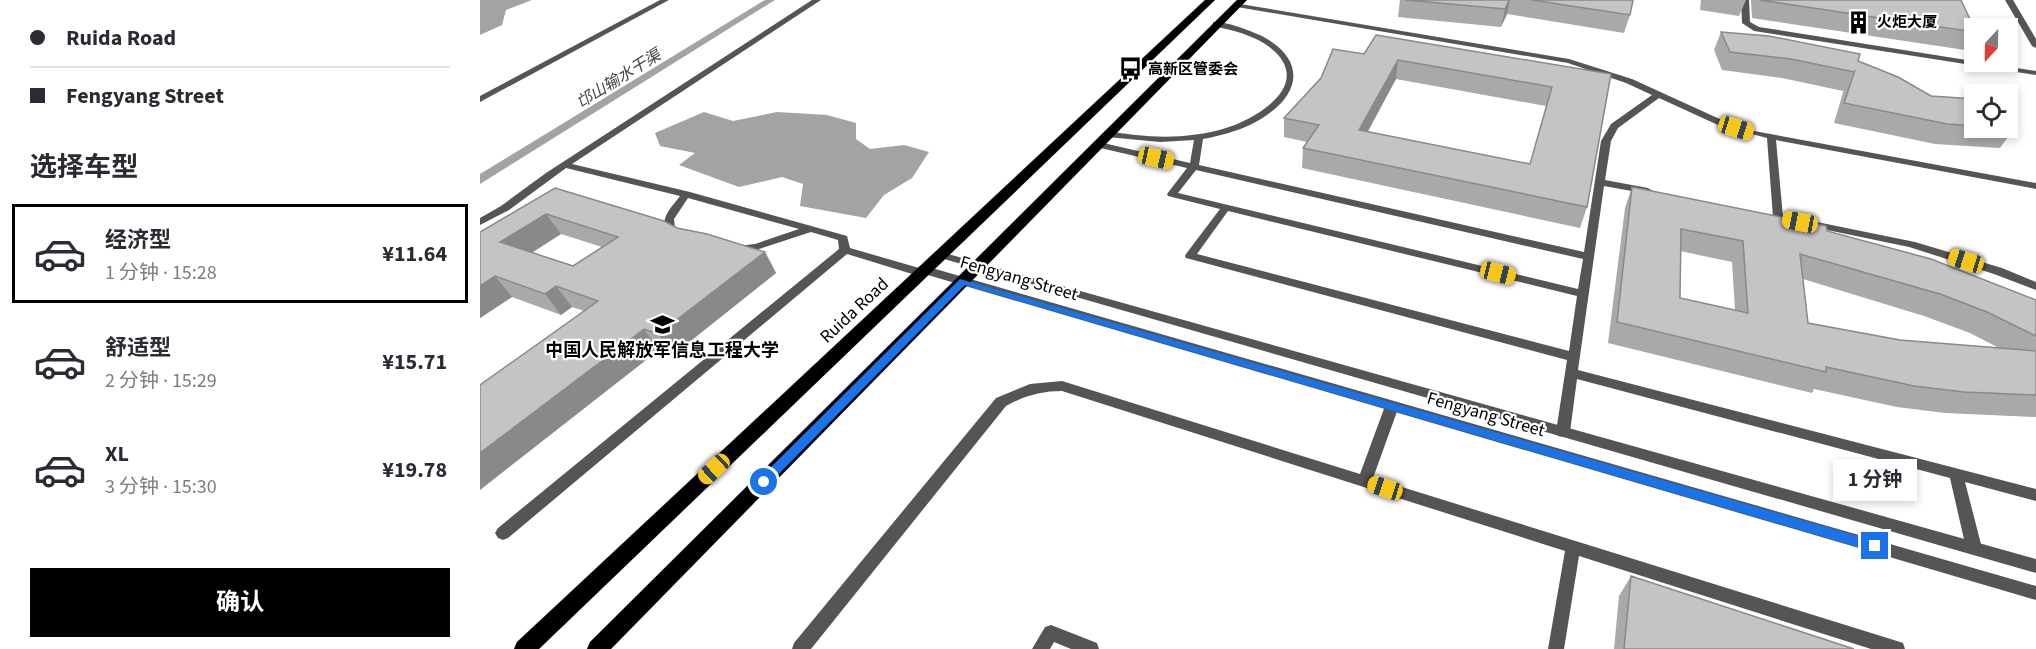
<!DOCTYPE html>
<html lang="zh">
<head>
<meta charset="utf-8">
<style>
  :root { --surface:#fff; --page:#f7f7f7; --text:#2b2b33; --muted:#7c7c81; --line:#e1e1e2; --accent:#000 }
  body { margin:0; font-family:"Source Sans 3","Noto Sans SC",sans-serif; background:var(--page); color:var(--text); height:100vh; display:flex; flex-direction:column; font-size:22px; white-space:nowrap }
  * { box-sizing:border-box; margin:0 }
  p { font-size:20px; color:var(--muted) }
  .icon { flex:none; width:33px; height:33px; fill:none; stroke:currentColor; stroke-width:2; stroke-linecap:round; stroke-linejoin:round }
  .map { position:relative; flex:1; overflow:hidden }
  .sheet { display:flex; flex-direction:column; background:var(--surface); width:480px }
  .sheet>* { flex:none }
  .hud { display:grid; align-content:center; height:132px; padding:0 30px; background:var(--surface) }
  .needle { width:39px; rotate:202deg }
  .tools { position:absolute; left:1484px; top:18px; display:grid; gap:12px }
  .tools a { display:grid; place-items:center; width:54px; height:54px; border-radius:0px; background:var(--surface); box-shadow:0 3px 9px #0003; font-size:30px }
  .end { position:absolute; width:27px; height:27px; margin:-14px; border:8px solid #1a73e8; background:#fff; box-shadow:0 0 0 3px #fff }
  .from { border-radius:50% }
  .bubble { position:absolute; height:42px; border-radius:0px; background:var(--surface); box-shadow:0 3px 9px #0003; font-size:20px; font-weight:700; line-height:42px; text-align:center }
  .car { position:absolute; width:18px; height:36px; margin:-18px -9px; border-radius:8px; box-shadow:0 0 4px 2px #0007; background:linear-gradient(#f5c518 24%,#345 0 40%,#f5c518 0 76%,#345 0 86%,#f5c518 0) }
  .hud b { display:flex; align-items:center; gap:21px; height:57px; font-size:22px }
  .hud b+b { border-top:2px solid var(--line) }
  .hud i { width:15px; height:15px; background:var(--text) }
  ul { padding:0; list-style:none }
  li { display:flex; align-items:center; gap:18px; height:99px; margin:0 12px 9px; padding:0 18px; border:3px solid transparent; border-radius:0px }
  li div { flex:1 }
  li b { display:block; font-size:22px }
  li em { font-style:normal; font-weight:700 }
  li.active { border-color:var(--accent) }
  li>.icon { width:54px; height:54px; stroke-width:1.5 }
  h2 { padding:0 30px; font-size:27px; line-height:72px }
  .primary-button { display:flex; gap:12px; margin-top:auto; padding:12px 30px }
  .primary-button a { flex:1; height:69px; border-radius:0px; background:var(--accent); color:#fff; font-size:24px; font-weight:700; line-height:69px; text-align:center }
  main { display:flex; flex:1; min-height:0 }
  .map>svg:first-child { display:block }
  .water { fill:#a3a3a3 }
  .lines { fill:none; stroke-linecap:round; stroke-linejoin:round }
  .primary-casing { stroke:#dbdbdb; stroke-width:1 }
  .service { fill:#555; fill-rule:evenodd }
  .tertiary { fill:#555; fill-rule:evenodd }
  .primary { fill:#000; fill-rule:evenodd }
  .wall { fill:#a9a9a9; fill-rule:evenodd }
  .shaded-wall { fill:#898989 }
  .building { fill:#c4c4c4; stroke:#898989; stroke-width:1.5; fill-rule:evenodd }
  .route { fill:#1a73e8 }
  .labels { text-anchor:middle; stroke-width:4.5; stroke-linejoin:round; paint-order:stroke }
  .far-poi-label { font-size:15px; font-weight:bold; fill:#000; stroke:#fff; text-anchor:start }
  .far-water-label { font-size:16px; font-style:italic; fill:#444; stroke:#fff }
  .street-label { font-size:18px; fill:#000; stroke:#fff }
  .poi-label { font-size:18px; font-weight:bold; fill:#000; stroke:#fff }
</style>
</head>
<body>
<main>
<section class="sheet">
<div class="hud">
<b><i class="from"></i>Ruida Road</b>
<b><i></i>Fengyang Street</b>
</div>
<h2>选择车型</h2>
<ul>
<li class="active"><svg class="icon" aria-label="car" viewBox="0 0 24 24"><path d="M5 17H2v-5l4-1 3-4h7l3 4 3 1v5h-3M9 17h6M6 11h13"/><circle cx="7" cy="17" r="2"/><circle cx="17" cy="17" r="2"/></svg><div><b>经济型</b><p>1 分钟 · 15:28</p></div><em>¥11.64</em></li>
<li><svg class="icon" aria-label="car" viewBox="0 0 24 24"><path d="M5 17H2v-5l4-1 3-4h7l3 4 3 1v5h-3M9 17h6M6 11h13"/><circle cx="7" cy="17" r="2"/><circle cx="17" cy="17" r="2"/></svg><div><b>舒适型</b><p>2 分钟 · 15:29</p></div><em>¥15.71</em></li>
<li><svg class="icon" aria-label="car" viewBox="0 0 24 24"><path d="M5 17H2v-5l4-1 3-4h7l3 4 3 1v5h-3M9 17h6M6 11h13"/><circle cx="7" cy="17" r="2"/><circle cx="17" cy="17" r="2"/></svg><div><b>XL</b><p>3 分钟 · 15:30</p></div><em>¥19.78</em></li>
</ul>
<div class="primary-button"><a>确认</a></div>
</section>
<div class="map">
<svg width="1556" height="649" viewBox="0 0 1556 649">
  <rect width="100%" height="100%" fill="#fff"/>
  <!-- water -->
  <path class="water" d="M 0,0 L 52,0 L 26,10 L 22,25 L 0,35 Z
    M 285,0 L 295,0 L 0,184 L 0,174 Z
    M 224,112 L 253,121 L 297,112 L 347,115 L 376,123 L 376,139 L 390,149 L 424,145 L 449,152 L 432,178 L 404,195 L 386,218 L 320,206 L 323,184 L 302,177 L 259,187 L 199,165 L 215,153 L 180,146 L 175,133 Z"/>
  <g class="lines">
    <defs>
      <path id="primary" d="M 725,0 L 735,0 L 59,649 L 34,649 L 37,642 Z
        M 757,0 L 767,0 L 131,649 L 107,649 L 110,642 Z"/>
    </defs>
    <!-- primary casing -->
    <use href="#primary" class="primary-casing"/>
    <!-- service -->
    <path class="service" d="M 180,0 L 189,0 L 0,102 L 0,96 Z
      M 332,0 L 341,0 L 92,164 L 210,192 L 367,236 L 370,248 L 446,270 L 448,273 L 442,277 L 367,254 L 28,538 L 23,540 L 18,538 L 15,533 L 18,528 L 359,249 L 358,240 L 331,232 L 276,250 L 249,251 L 248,249 L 249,247 L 275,244 L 319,229 L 208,198 L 194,219 L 195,228 L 202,236 L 201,238 L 193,238 C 176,221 188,212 200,196 L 86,168 L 29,210 L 0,225 L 0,218 L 21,206 L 66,173 Z
      M 1261,0 L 1269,0 L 1270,22 L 1279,27 L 1556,71 L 1556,75 L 1274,31 L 1262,23 Z
      M 754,3 L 1089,59 L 1152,79 L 1244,121 L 1274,131 L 1556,183 L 1556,189 L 1296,140 L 1303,217 L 1298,220 L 1293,217 L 1287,138 L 1238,125 L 1179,98 L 1138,128 L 1131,141 L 1125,180 L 1168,188 L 1173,191 L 1168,194 L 1124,186 L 1098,370 L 1556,489 L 1556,501 L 1485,482 L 1502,548 L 1499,553 L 1494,555 L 1489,553 L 1486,548 L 1470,478 L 1097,379 L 1090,432 L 1088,436 L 1083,437 L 1078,436 L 1076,432 L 1087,360 L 706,258 L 705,256 L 706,254 L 740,209 L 688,196 L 687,194 L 707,168 L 616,147 L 614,145 L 619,142 L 710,163 L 714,140 L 680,142 L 627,137 L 622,134 L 627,131 C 666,138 707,140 746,128 C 772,120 827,90 799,56 C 783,37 756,31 733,26 L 733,22 C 749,22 768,30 782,36 C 824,58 823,92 784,117 C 766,129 744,135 723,139 L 719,165 L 1104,252 L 1121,141 L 1131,124 L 1172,95 L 1146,83 L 1088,63 L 757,7 L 754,7 ZM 716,170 L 1103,259 L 1098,289 L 698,193 ZM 748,211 L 1097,296 L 1089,351 L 717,254 Z
      M 1332,221 L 1435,242 L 1522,268 L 1556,282 L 1556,290 L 1514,274 L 1429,247 L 1328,226 L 1327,224 L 1328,222 Z
      M 582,381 L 880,474 L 905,406 L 907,402 L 917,402 L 919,406 L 893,478 L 1417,641 L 1423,643 L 1425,649 L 1391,649 L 1099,556 L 1084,649 L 1068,649 L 1085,551 L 582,391 C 561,391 544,396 526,406 L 331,649 L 312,649 L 314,643 L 516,398 L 550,384 Z
      M 571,625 L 617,643 L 619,649 L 591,649 L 574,642 L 570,649 L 552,649 L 565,627 Z"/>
    <!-- tertiary -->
    <path class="tertiary" d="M 1525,0 L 1533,0 L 1556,39 L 1556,48 L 1552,46 Z
      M 461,252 L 1556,559 L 1556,573 L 457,257 L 456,255 Z
      M 445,266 L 1556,586 L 1556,600 L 441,273 L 439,270 Z"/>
    <!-- primary -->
    <use href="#primary" class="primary"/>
  </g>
  <!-- wall -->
  <path class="wall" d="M 920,0 L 1153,0 L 1150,15 L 1144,33 L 1027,14 L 1021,27 L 918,17 Z
    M 1221,0 L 1266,0 L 1259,16 L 1220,10 Z
    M 1271,0 L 1481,0 L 1494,28 L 1494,35 L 1485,50 L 1272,18 Z
    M 1241,32 L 1378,61 L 1451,96 L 1494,99 L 1494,128 L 1527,128 L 1534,129 L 1520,148 L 1455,144 L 1354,123 L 1364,89 L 1363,91 L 1302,78 L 1242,70 L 1234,50 Z
    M 884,54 L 1131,74 L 1107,207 L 1100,228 L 822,168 L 823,148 L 827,142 L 804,137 L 804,118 ZM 916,79 L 1066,106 L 1050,164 L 887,131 Z
    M 1152,187 L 1347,231 L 1556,300 L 1556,417 L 1465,413 L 1417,407 L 1334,389 L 1332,393 L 1128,343 L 1145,208 ZM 1200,251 L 1252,262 L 1255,310 L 1200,298 ZM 1323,279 L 1444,316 L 1490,333 L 1519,348 L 1420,340 L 1328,323 Z
    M 75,188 L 197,228 L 285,252 L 296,273 L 193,355 L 179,350 L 104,311 L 92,307 L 81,315 L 32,297 L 0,318 L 0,232 ZM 81,234 L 122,247 L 93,266 L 52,253 Z
    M 1151,576 L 1374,649 L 1134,649 L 1139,596 Z"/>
  <!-- shaded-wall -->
  <path class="shaded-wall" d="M 1029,0 L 1030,0 L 1027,14 L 1021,27 L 1025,9 Z
    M 918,60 L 916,79 L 878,150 L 879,130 Z
    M 66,214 L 81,234 L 36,262 L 20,242 Z
    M 285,252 L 296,273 L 193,355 L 178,334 Z
    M 15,276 L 32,297 L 0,318 L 0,286 Z
    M 76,286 L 92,307 L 81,315 L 65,294 Z
    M 164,329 L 179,350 L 0,490 L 0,453 Z"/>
  <!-- building -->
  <path class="building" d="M 926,0 L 1029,0 L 1025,9 Z
    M 1052,0 L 1153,0 L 1150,15 Z
    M 1279,0 L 1481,0 L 1494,28 L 1494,32 Z
    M 1241,32 L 1289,36 L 1380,54 L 1378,61 L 1418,77 L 1451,96 L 1494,99 L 1494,126 L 1467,124 L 1364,103 L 1375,70 L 1374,72 L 1311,59 L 1250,52 Z
    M 896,35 L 1131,74 L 1107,207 L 823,148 L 839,125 L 804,118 L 841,78 L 853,49 L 884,54 ZM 918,60 L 1072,87 L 1050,164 L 879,130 Z
    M 1527,122 L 1534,129 L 1519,128 L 1527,128 Z
    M 1152,187 L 1346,226 L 1347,231 L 1451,259 L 1556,300 L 1556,336 L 1507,312 L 1460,294 L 1320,254 L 1328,323 L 1420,340 L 1556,351 L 1556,395 L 1484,392 L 1434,386 L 1346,367 L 1346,372 L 1137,322 ZM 1201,229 L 1263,241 L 1268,313 L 1200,298 Z
    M 75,188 L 184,221 L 197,228 L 227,234 L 285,252 L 178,334 L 164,329 L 0,453 L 0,385 L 118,301 L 76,286 L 65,294 L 15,276 L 0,286 L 0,232 ZM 66,214 L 138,237 L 93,266 L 20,242 Z
    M 1151,576 L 1374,649 L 1144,649 Z"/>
  <!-- route -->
  <path class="route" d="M 480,279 L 1395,541 L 1401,546 L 1395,552 L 485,285 L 288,485 L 280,485 L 280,478 Z"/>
  <!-- icons -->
  <defs>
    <symbol id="building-bare" viewBox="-9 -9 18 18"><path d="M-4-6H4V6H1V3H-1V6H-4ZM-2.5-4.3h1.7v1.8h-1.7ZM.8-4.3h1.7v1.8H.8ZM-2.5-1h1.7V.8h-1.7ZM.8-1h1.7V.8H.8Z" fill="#000" stroke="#fff" stroke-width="2.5" paint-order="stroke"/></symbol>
    <symbol id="bus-bare" viewBox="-9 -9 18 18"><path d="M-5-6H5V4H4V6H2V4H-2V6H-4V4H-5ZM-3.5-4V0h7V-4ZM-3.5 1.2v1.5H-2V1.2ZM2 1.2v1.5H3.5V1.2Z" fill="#000" stroke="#fff" stroke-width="2.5" paint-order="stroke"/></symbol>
    <symbol id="university-bare" viewBox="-9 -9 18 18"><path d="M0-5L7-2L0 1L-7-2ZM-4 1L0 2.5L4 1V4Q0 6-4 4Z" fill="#000" stroke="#fff" stroke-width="2.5" paint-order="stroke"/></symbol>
  </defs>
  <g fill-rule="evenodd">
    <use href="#building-bare" x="1362" y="6" width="33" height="33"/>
    <use href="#bus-bare" x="634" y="52" width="33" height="33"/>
    <use href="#university-bare" x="166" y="308" width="33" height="33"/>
  </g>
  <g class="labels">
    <!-- far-poi labels -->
    <g class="far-poi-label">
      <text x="1397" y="27">火炬大厦</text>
      <text x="668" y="74">高新区管委会</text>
    </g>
    <!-- far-water labels -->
    <g class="far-water-label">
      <text transform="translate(138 78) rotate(-32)" y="6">邙山输水干渠</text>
    </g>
    <!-- street labels -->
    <g class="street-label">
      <text transform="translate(539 278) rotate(16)" y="6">Fengyang Street</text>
      <text transform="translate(374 310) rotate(-43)" y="6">Ruida Road</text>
      <text transform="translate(1006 414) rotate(16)" y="6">Fengyang Street</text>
    </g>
    <!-- poi labels -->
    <g class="poi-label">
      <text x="182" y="356">中国人民解放军信息工程大学</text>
    </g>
  </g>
</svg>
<div class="tools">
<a><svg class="needle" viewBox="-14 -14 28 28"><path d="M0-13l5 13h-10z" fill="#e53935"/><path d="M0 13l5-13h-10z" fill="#7c7c81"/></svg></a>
<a><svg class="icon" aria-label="locate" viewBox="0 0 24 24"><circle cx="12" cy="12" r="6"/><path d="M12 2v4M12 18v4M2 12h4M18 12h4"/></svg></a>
</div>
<i class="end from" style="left:284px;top:482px"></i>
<i class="end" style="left:1395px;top:546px"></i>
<div class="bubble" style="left:1353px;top:459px;width:84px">1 分钟</div>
<i class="car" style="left:1256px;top:128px;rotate:107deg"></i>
<i class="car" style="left:676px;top:158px;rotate:103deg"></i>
<i class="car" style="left:1320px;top:222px;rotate:281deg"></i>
<i class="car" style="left:1486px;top:261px;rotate:287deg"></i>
<i class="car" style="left:1018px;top:273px;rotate:104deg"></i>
<i class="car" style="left:234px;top:469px;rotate:227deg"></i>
<i class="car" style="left:905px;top:488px;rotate:288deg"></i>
</div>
</main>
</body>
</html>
